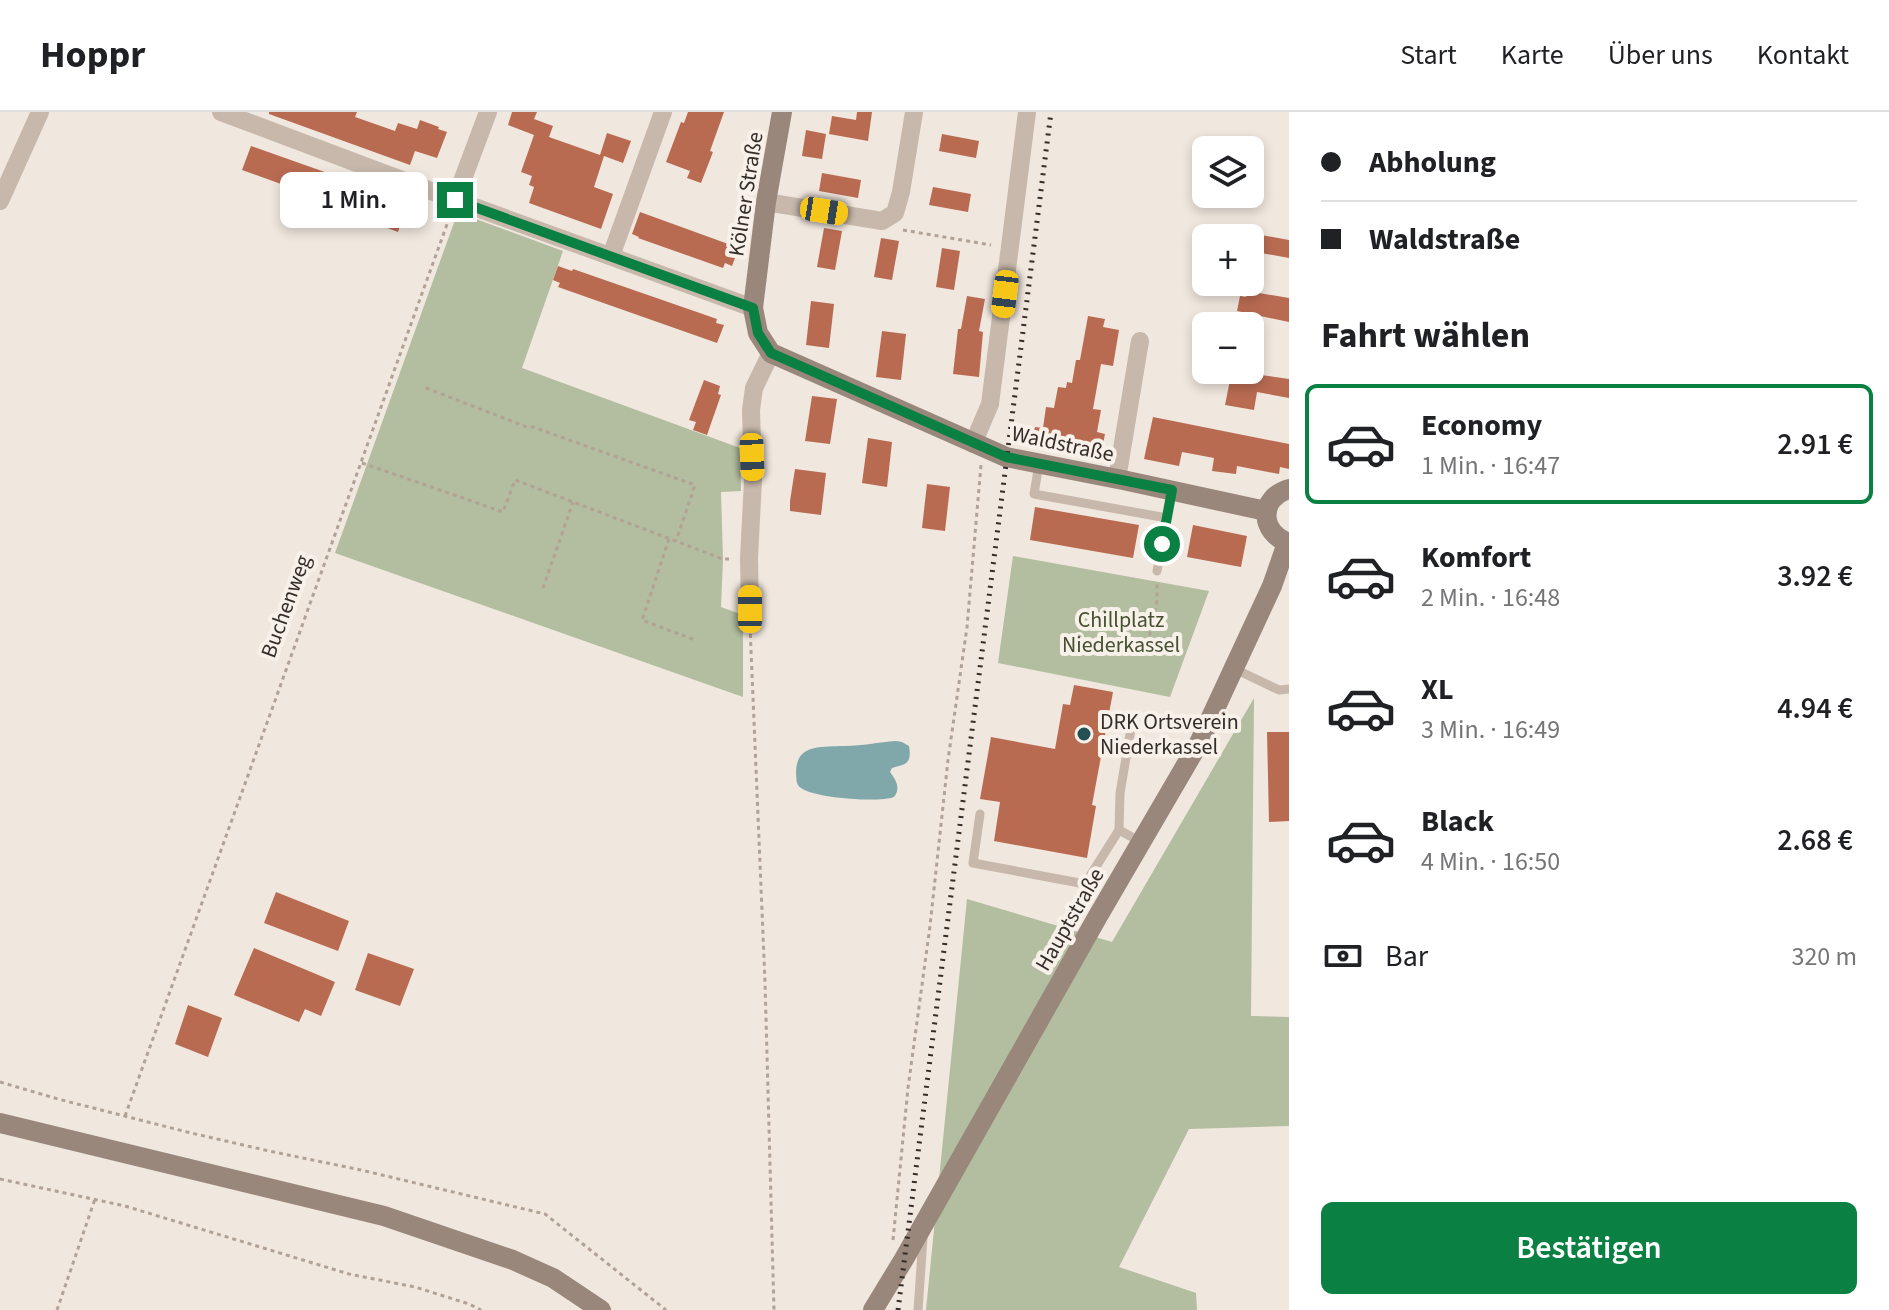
<!DOCTYPE html>
<html lang="de">
<head>
<meta charset="utf-8">
<style>
  :root { --surface:#fff; --page:#f2f2f2; --text:#202124; --muted:#757577; --line:#e0e0e0; --accent:#0b8043 }
  body { margin:0; font-family:"Source Sans 3",sans-serif; background:var(--page); color:var(--text); height:100vh; display:flex; flex-direction:column; font-size:30px; white-space:nowrap }
  * { box-sizing:border-box; margin:0 }
  p { font-size:26px; color:var(--muted) }
  .icon { flex:none; width:44px; height:44px; fill:none; stroke:currentColor; stroke-width:2; stroke-linecap:round; stroke-linejoin:round }
  .map { position:relative; flex:1; overflow:hidden }
  .details { display:flex; flex-direction:column; background:var(--surface); width:600px }
  .details>* { flex:none }
  .guide { display:grid; align-content:center; height:176px; padding:0 32px; background:var(--surface) }
  .controls { position:absolute; left:1192px; top:24px; display:grid; gap:16px }
  .controls a { display:grid; place-items:center; width:72px; height:72px; border-radius:12px; background:var(--surface); box-shadow:0 4px 12px #0003; font-size:40px }
  .end { position:absolute; width:36px; height:36px; margin:-18px; border:10px solid #0b8043; background:#fff; box-shadow:0 0 0 4px #fff }
  .from { border-radius:50% }
  .bubble { position:absolute; height:56px; border-radius:12px; background:var(--surface); box-shadow:0 4px 12px #0003; font-size:26px; font-weight:600; line-height:56px; text-align:center }
  .car { position:absolute; width:24px; height:48px; margin:-24px -12px; border-radius:10px; box-shadow:0 0 6px 2px #0007; background:linear-gradient(#f5c518 24%,#345 0 40%,#f5c518 0 76%,#345 0 86%,#f5c518 0) }
  .guide b { display:flex; align-items:center; gap:28px; height:76px; font-size:30px }
  .guide b+b { border-top:2px solid var(--line) }
  .guide i { width:20px; height:20px; background:var(--text) }
  ul { padding:0; list-style:none }
  li { display:flex; align-items:center; gap:24px; height:120px; margin:0 16px 12px; padding:0 16px; border:4px solid transparent; border-radius:12px }
  li div { flex:1 }
  li b { display:block; font-size:30px }
  li em { font-style:normal; font-weight:600 }
  li.on { border-color:var(--accent) }
  li>.icon { width:72px; height:72px; stroke-width:1.5 }
  h2 { padding:0 32px; font-size:36px; line-height:96px }
  .pay { display:flex; align-items:center; gap:20px; height:88px; padding:0 32px; font-size:30px }
  .pay p { margin-inline-start:auto }
  .action { display:flex; gap:16px; margin-top:auto; padding:16px 32px }
  .action a { flex:1; height:92px; border-radius:12px; background:var(--accent); color:#fff; font-size:32px; font-weight:600; line-height:92px; text-align:center }
  header { display:flex; align-items:center; gap:48px; box-sizing:border-box; height:112px; padding:0 40px; background:var(--surface); border-bottom:2px solid var(--line) }
  header strong { font-size:38px }
  nav { display:flex; gap:44px; margin-inline-start:auto; font-size:28px }
  main { display:flex; flex:1; min-height:0 }
  .map>svg:first-child { display:block }
  .green { fill:#b3bd9f }
  .water { fill:#80a8aa }
  .building { fill:#b96b52 }
  .lines { fill:none; stroke-linecap:round; stroke-linejoin:round }
  .path { stroke:#b2a295; stroke-width:3; stroke-dasharray:4 4; stroke-linecap:butt }
  .lane { stroke:#c7b8ab; stroke-width:9 }
  .street { stroke:#c7b8ab; stroke-width:18 }
  .secondary { stroke:#9a877c; stroke-width:20 }
  .rail { stroke:#352d29; stroke-width:5; stroke-dasharray:2 6; stroke-linecap:butt }
  .route { stroke:#0b8043; stroke-width:10 }
  .poi-dot { fill:#235053; stroke:#f8f1ea; stroke-width:3 }
  .labels { text-anchor:middle; stroke-width:8; stroke-linejoin:round; paint-order:stroke }
  .street-label { font-size:22px; fill:#352d29; stroke:#f8f1ea }
  .park-label { font-size:22px; fill:#455130; stroke:#f8f1ea }
  .poi-label { font-size:22px; fill:#352d29; stroke:#f8f1ea; text-anchor:start }
</style>
</head>
<body>
<header>
<strong>Hoppr</strong>
<nav><a>Start</a><a>Karte</a><a>Über uns</a><a>Kontakt</a></nav>
</header>
<main>
<div class="map">
<svg width="1289" height="1198" viewBox="0 0 1289 1198">
  <rect width="100%" height="100%" fill="#f0e7de"/>
  <!-- green -->
  <path class="green" d="M 462,102 L 563,139 L 522,256 L 740,336 L 741,379 L 721,380 L 723,447 L 721,495 L 743,503 L 743,585 L 335,441 L 456,105 Z
    M 1013,444 L 1209,479 L 1170,585 L 998,551 Z
    M 1254,586 L 1251,904 L 1289,905 L 1289,1014 L 1189,1017 L 1119,1155 L 1196,1181 L 1197,1198 L 926,1198 L 967,787 L 1112,830 Z"/>
  <!-- water -->
  <path class="water" d="M 896,629 L 902,630 L 909,634 C 912,652 906,652 892,656 L 890,660 C 896,668 901,676 894,685 C 879,691 814,686 801,676 C 799,675 798,673 797,671 C 791,632 816,635 845,634 C 862,634 879,630 896,629 Z"/>
  <!-- building -->
  <path class="building" d="M 269,0 L 357,0 L 355,5 L 395,19 L 398,11 L 417,17 L 420,8 L 439,15 L 438,17 L 447,20 L 437,46 L 415,39 L 410,53 L 269,2 Z
    M 512,0 L 537,0 L 534,7 L 553,14 L 549,25 L 600,43 L 607,21 L 631,29 L 623,51 L 604,44 L 594,75 L 613,82 L 601,117 L 529,91 L 534,75 L 529,73 L 532,64 L 521,60 L 534,23 L 508,13 Z
    M 688,0 L 724,0 L 710,39 L 713,40 L 701,71 L 687,66 L 690,59 L 666,50 L 681,10 L 684,11 Z
    M 857,0 L 872,0 L 868,29 L 829,22 L 832,4 L 856,8 Z
    M 806,18 L 826,22 L 822,47 L 802,44 Z
    M 942,22 L 979,29 L 976,46 L 939,39 Z
    M 251,34 L 370,76 L 377,80 L 375,85 L 406,96 L 398,120 L 377,112 L 378,107 L 242,58 Z
    M 822,61 L 861,68 L 858,86 L 819,79 Z
    M 933,75 L 971,82 L 968,100 L 929,93 Z
    M 640,100 L 731,133 L 730,136 L 738,138 L 732,154 L 725,151 L 723,156 L 638,126 L 639,125 L 632,122 Z
    M 824,116 L 842,119 L 835,158 L 817,155 Z
    M 1250,121 L 1289,128 L 1289,146 L 1250,139 Z
    M 881,126 L 899,129 L 892,168 L 874,165 Z
    M 942,136 L 960,139 L 954,178 L 936,175 Z
    M 558,154 L 572,159 L 573,157 L 717,207 L 716,211 L 724,213 L 717,231 L 558,175 L 560,171 L 553,168 Z
    M 1247,179 L 1289,186 L 1289,210 L 1237,199 L 1240,184 L 1246,185 Z
    M 967,184 L 985,187 L 979,219 L 983,220 L 979,265 L 953,262 L 958,217 L 961,217 Z
    M 811,189 L 834,192 L 829,236 L 806,233 Z
    M 1088,204 L 1105,207 L 1103,215 L 1119,218 L 1113,254 L 1101,252 L 1093,297 L 1101,298 L 1097,320 L 1105,322 L 1102,337 L 1072,331 L 1072,334 L 1062,332 L 1062,334 L 1032,329 L 1035,315 L 1043,316 L 1046,295 L 1054,296 L 1058,275 L 1066,276 L 1067,270 L 1072,271 L 1076,248 L 1080,248 Z
    M 882,219 L 906,222 L 901,268 L 876,265 Z
    M 1232,258 L 1262,258 L 1261,263 L 1289,267 L 1289,286 L 1257,280 L 1254,298 L 1225,293 Z
    M 704,268 L 720,274 L 718,282 L 721,283 L 707,323 L 693,318 L 696,310 L 689,308 Z
    M 812,284 L 837,287 L 830,332 L 805,329 Z
    M 1153,305 L 1289,332 L 1289,357 L 1280,355 L 1279,362 L 1237,354 L 1236,362 L 1212,359 L 1214,346 L 1182,340 L 1179,354 L 1144,347 Z
    M 868,326 L 892,330 L 887,375 L 862,371 Z
    M 795,357 L 826,361 L 821,403 L 790,399 L 790,389 Z
    M 927,372 L 950,375 L 945,419 L 922,416 Z
    M 1035,395 L 1139,413 L 1133,446 L 1030,428 Z
    M 1193,413 L 1247,424 L 1241,455 L 1187,445 Z
    M 1074,573 L 1113,580 L 1092,693 L 1096,694 L 1087,746 L 994,729 L 1000,690 L 980,687 L 991,625 L 1055,637 L 1063,592 L 1070,593 Z
    M 1267,620 L 1289,620 L 1289,709 L 1269,710 Z
    M 276,780 L 349,809 L 338,839 L 264,811 Z
    M 254,836 L 335,870 L 321,904 L 305,897 L 299,910 L 234,883 Z
    M 368,841 L 414,857 L 400,894 L 355,878 Z
    M 188,893 L 222,906 L 208,945 L 175,932 Z"/>
  <g class="lines">
    <!-- path -->
    <path class="path" d="M 903,118 L 991,133
      M 426,276 L 527,315 L 533,315 L 695,373 L 676,429
      M 362,351 L 503,400 L 515,368 L 723,447 L 733,447
      M 669,427 L 642,508 L 695,528
      M 543,476 L 573,390
      M 750,514 L 765,870 L 774,1198
      M 1146,539 L 1157,489 L 1157,472
      M 0,970 L 58,987 L 187,1020 L 269,1039 L 361,1058 L 545,1102 L 666,1198
      M 125,1004 L 450,104
      M 0,1067 L 125,1094 L 349,1162 L 415,1175 L 469,1192 L 481,1198
      M 893,1128 L 908,976 L 930,814 L 948,648 L 967,515 L 981,353
      M 57,1198 L 95,1087"/>
    <!-- lane -->
    <path class="lane" d="M 1039,352 L 1034,382 L 1167,406
      M 1157,459 L 1172,378
      M 1235,557 L 1279,578 L 1289,577
      M 1131,617 L 1120,681 L 1119,718 L 1141,730
      M 980,702 L 973,751 L 1085,772 L 1119,718
      M 918,1198 L 923,1126"/>
    <!-- street -->
    <path class="street" d="M 221,0 L 455,88 L 753,196
      M 455,88 L 488,0
      M 0,89 L 40,0
      M 766,90 L 882,109 L 895,101 L 901,80 L 914,0
      M 611,144 L 663,0
      M 973,332 L 990,292 L 1027,0
      M 1117,367 L 1140,229
      M 750,497 L 749,446 L 753,368 L 751,298 L 754,276 L 771,241"/>
    <!-- secondary -->
    <path class="secondary" d="M 782,0 L 766,90 L 753,196 L 758,221 L 771,241 L 1006,345 L 1123,368 L 1266,399
      M 1289,377 C 1258,386 1260,421 1289,431
      M 0,1011 L 384,1104 L 513,1148 L 553,1166 L 601,1198
      M 873,1198 L 904,1147 L 1098,804 L 1200,629 L 1272,474 L 1287,431"/>
    <!-- rail -->
    <path class="rail" d="M 898,1198 L 1051,0"/>
  </g>
  <g class="lines">
    <!-- route -->
    <path class="route" d="M 455,88 L 753,196 L 758,221 L 771,241 L 1006,345 L 1172,378 L 1162,432"/>
  </g>
  <!-- markers -->
  <circle class="poi-dot" cx="1084" cy="622" r="8"/>
  <g class="labels">
    <!-- street labels -->
    <g class="street-label">
      <text transform="translate(745 82) rotate(-81)" y="8">Kölner Straße</text>
      <text transform="translate(1063 331) rotate(12)" y="8">Waldstraße</text>
      <text transform="translate(285 494) rotate(-70)" y="8">Buchenweg</text>
      <text transform="translate(1069 807) rotate(-60)" y="8">Hauptstraße</text>
    </g>
    <!-- park labels -->
    <g class="park-label">
      <text x="1121" y="515">Chillplatz<tspan x="1121" dy="25">Niederkassel</tspan></text>
    </g>
    <!-- poi labels -->
    <g class="poi-label">
      <text x="1100" y="617">DRK Ortsverein<tspan x="1100" dy="25">Niederkassel</tspan></text>
    </g>
  </g>
</svg>
<div class="controls">
<a><svg class="icon" aria-label="layers" viewBox="0 0 24 24"><path d="M12 4l9 5-9 5-9-5zM3 14l9 5 9-5"/></svg></a>
<a>+</a>
<a>−</a>
</div>
<i class="end from" style="left:1162px;top:432px"></i>
<i class="end" style="left:455px;top:88px"></i>
<div class="bubble" style="left:280px;top:60px;width:148px">1 Min.</div>
<i class="car" style="left:824px;top:99px;rotate:99deg"></i>
<i class="car" style="left:1005px;top:182px;rotate:187deg"></i>
<i class="car" style="left:752px;top:345px;rotate:178deg"></i>
<i class="car" style="left:750px;top:497px;rotate:0deg"></i>
</div>
<section class="details">
<div class="guide">
<b><i class="from"></i>Abholung</b>
<b><i></i>Waldstraße</b>
</div>
<h2>Fahrt wählen</h2>
<ul>
<li class="on"><svg class="icon" aria-label="car" viewBox="0 0 24 24"><path d="M5 17H2v-5l4-1 3-4h7l3 4 3 1v5h-3M9 17h6M6 11h13"/><circle cx="7" cy="17" r="2"/><circle cx="17" cy="17" r="2"/></svg><div><b>Economy</b><p>1 Min. · 16:47</p></div><em>2.91 €</em></li>
<li><svg class="icon" aria-label="car" viewBox="0 0 24 24"><path d="M5 17H2v-5l4-1 3-4h7l3 4 3 1v5h-3M9 17h6M6 11h13"/><circle cx="7" cy="17" r="2"/><circle cx="17" cy="17" r="2"/></svg><div><b>Komfort</b><p>2 Min. · 16:48</p></div><em>3.92 €</em></li>
<li><svg class="icon" aria-label="car" viewBox="0 0 24 24"><path d="M5 17H2v-5l4-1 3-4h7l3 4 3 1v5h-3M9 17h6M6 11h13"/><circle cx="7" cy="17" r="2"/><circle cx="17" cy="17" r="2"/></svg><div><b>XL</b><p>3 Min. · 16:49</p></div><em>4.94 €</em></li>
<li><svg class="icon" aria-label="car" viewBox="0 0 24 24"><path d="M5 17H2v-5l4-1 3-4h7l3 4 3 1v5h-3M9 17h6M6 11h13"/><circle cx="7" cy="17" r="2"/><circle cx="17" cy="17" r="2"/></svg><div><b>Black</b><p>4 Min. · 16:50</p></div><em>2.68 €</em></li>
</ul>
<div class="pay"><svg class="icon" aria-label="cash" viewBox="0 0 24 24"><path d="M3 7h18v10H3z"/><circle cx="12" cy="12" r="2"/></svg>Bar<p>320 m</p></div>
<div class="action"><a>Bestätigen</a></div>
</section>
</main>
</body>
</html>
